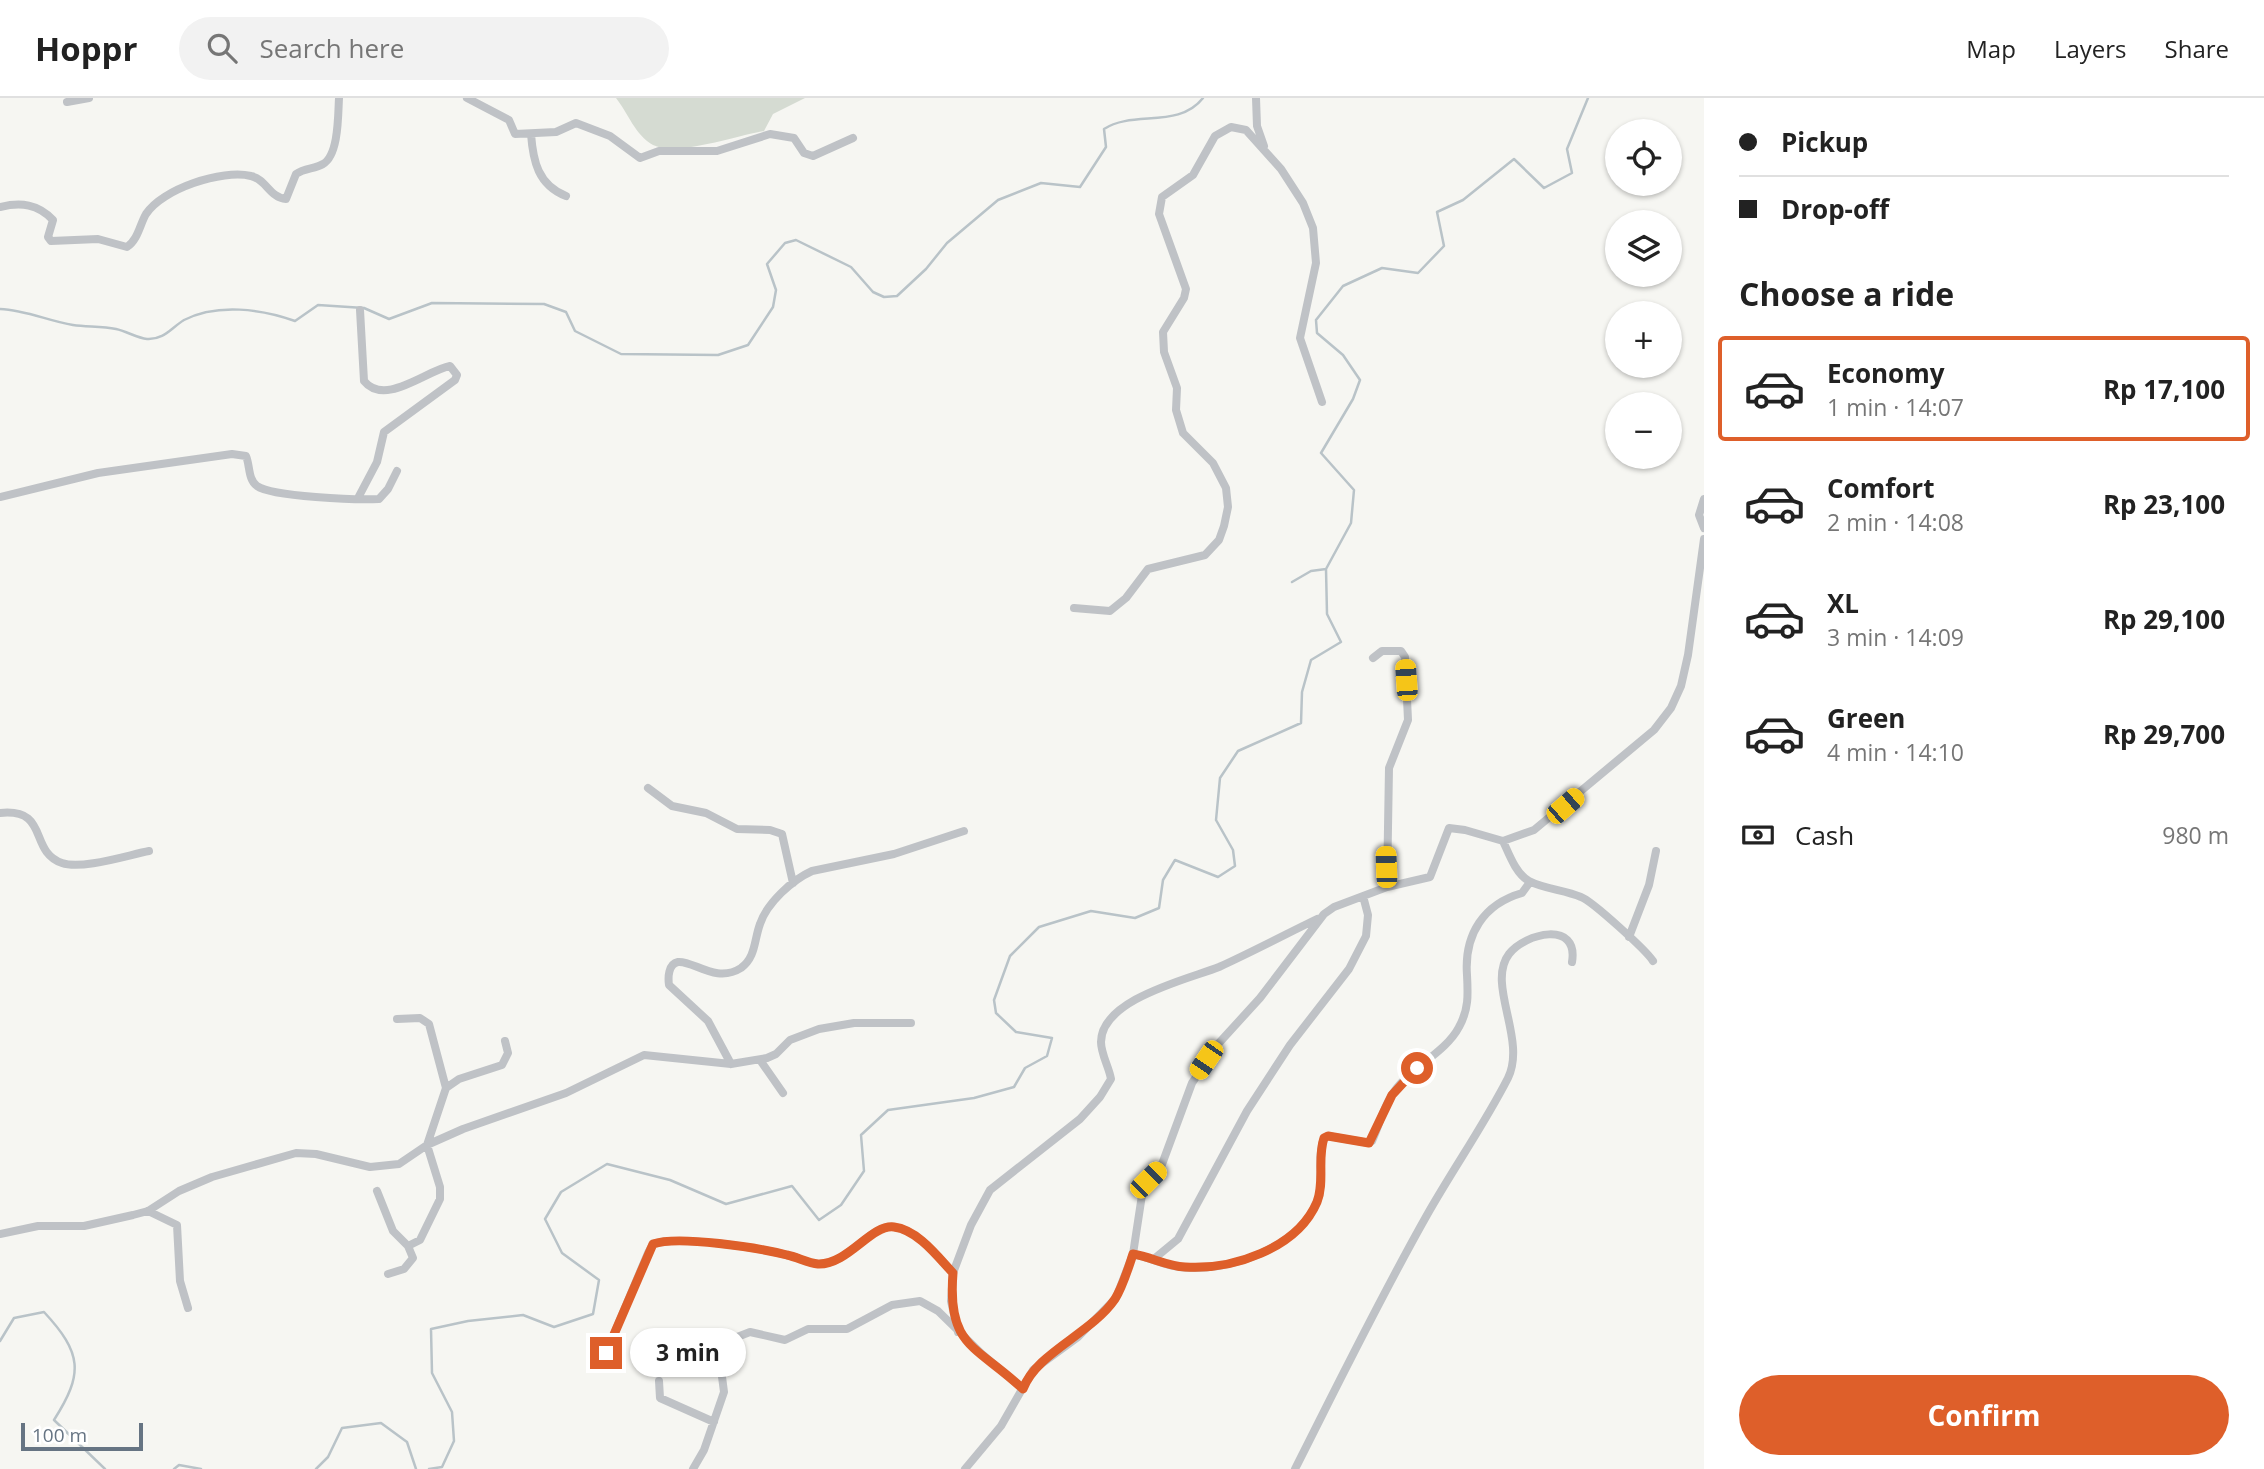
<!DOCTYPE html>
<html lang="en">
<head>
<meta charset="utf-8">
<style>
  :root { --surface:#fff; --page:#f2f2f2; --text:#222; --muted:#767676; --line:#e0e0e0; --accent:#de5f2a }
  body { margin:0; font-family:"Open Sans",sans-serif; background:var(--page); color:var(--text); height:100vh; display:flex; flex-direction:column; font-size:26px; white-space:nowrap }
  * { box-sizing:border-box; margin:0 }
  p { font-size:23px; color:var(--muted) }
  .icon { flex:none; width:38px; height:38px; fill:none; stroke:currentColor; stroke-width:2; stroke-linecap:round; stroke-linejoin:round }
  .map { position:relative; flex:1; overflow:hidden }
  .details { display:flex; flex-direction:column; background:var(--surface); width:560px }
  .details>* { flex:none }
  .banner { display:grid; align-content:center; height:154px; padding:0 35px; background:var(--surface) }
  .buttons { position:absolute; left:1605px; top:21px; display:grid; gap:14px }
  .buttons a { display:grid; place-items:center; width:77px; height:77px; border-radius:50%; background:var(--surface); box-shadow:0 2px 5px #0004; font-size:35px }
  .scale { position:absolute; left:21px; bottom:18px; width:122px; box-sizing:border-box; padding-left:7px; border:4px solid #667483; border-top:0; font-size:19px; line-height:24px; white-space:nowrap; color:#667483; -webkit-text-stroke:5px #fff; paint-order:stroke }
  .end { position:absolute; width:32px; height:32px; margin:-16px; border:9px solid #de5f2a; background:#fff; box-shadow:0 0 0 4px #fff }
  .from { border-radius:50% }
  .bubble { position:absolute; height:49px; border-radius:24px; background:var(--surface); box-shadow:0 2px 5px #0004; font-size:23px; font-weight:700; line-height:49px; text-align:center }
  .car { position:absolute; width:21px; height:42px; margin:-21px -10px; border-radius:9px; box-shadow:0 0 5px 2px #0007; background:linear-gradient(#f5c518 24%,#345 0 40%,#f5c518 0 76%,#345 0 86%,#f5c518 0) }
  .banner b { display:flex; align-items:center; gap:24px; height:66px; font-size:26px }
  .banner b+b { border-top:2px solid var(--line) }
  .banner i { width:18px; height:18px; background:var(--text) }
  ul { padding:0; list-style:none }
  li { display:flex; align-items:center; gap:21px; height:105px; margin:0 14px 10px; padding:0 21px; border:4px solid transparent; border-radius:7px }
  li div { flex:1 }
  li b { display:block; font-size:26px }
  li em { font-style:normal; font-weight:700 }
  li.current { border-color:var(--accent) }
  li>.icon { width:63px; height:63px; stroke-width:1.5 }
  h2 { padding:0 35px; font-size:32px; line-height:84px }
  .pay { display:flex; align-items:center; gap:18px; height:77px; padding:0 35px; font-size:26px }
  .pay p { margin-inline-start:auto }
  .primary-button { display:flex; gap:14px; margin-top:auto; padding:14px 35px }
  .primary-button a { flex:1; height:80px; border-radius:42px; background:var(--accent); color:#fff; font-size:28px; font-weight:700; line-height:80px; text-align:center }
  header { display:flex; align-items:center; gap:42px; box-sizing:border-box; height:98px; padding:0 35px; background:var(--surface); border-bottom:2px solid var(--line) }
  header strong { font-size:33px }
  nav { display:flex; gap:38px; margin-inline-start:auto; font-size:24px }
  .search { width:490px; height:63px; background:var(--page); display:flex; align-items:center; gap:18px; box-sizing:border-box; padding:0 24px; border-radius:38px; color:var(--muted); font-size:26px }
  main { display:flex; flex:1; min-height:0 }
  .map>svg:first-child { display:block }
  .green { fill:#d5dbd2 }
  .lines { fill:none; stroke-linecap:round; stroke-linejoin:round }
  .stream { stroke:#b9c3c8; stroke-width:2.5 }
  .minor { stroke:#bfc2c6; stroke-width:8 }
  .route { stroke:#de5f2a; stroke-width:9 }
</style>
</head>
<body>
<header>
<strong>Hoppr</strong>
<div class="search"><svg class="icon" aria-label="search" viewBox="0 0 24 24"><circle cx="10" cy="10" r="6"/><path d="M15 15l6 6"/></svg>Search here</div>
<nav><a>Map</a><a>Layers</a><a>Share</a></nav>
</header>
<main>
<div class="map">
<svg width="1704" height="1371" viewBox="0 0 1704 1371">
  <rect width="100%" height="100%" fill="#f6f6f2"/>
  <!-- green -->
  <path class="green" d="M 616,0 L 805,0 L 773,16 L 764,33 C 738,37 677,59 653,47 C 635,37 628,15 616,0 Z"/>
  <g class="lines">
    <!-- stream -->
    <path class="stream" d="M 0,211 C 26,212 48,223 73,227 C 87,229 102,228 116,231 C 126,233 137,240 147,241 C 164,242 171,230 184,222 C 217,205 262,211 295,223 L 318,207 L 364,210 L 389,221 L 432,205 L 544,206 L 566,214 L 575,233 L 621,256 L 718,257 L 748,247 L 773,209 L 776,192 L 767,166 L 785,145 L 796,142 L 851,169 L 873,194 L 884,199 L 897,198 L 926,171 L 947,145 L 998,102 L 1041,85 L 1080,89 L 1106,49 L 1104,31 C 1133,12 1179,31 1203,0
      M 1292,484 L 1311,473 L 1326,471 L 1351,425 L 1354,392 L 1321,355 L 1353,301 L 1360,282 L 1343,257 L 1317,235 L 1316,222 L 1343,188 L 1382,170 L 1418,175 L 1444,148 L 1437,114 L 1463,102 L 1514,61 L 1544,90 L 1572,75 L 1567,51 L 1588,0
      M 0,1243 L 14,1220 L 44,1214 C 82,1255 84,1275 54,1322 L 105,1371
      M 174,1371 L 179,1367 L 201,1371
      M 316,1371 L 328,1359 L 342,1330 L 381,1325 L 407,1344 L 416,1371
      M 429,1371 L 442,1369 L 454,1343 L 452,1314 L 432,1275 L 431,1231 L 468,1223 L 523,1217 L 554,1229 L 593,1216 L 599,1182 L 562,1155 L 545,1121 L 561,1094 L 607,1066 L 670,1082 L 726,1106 L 792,1088 L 819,1122 L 841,1107 L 864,1073 L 861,1037 L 888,1012 L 974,1000 L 1014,989 L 1025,970 L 1047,958 L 1052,940 L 1016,934 L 996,915 L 994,902 L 1010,858 L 1039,829 L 1091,813 L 1135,820 L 1159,810 L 1163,782 L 1175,762 L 1218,779 L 1235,768 L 1233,752 L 1216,722 L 1220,680 L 1238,653 L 1301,625 L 1302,594 L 1311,562 L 1341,544 L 1327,516 L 1326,471"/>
    <!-- minor -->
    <path class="minor" d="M 467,0 L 509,22 L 515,36 L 556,34 L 576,25 L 610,38 L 640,60 L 659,53 L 717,53 L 770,36 L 794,40 L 804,55 L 813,58 L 853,40
      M 1256,0 L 1257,28 L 1264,48
      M 67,4 L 89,0
      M 531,36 C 533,63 538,87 566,98
      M 0,109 C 21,104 38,106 53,122 L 48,139 L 51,143 L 98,141 L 127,149 C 138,142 140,126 146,116 C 162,91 222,71 251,78 C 266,81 270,100 286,101 L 296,76 C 305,70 315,71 323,66 C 339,57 338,16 339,0
      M 0,399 L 98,375 L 232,356 L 246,358 C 250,367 248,382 257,388 C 272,399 358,402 379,401 L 388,391 L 397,373
      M 358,400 L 377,364 L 384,334 L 455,282 L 457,277 L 450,268 C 427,272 385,309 364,283 L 360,212
      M 1704,401 L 1699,417 L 1704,430
      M 1074,510 L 1110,513 L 1126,500 L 1148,471 L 1205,457 L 1219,442 L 1224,428 L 1228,409 L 1226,390 L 1213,365 L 1183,335 L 1176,312 L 1177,290 L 1164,254 L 1163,234 L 1184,200 L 1186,191 L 1159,116 L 1162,99 L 1193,77 L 1215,38 L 1231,29 L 1246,32 L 1281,71 L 1303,105 L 1313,130 L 1316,165 L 1300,240 L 1322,304
      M 1373,560 L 1382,553 L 1401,553 L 1405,559 L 1408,622 L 1389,670 L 1387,789
      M 648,690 L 672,708 L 706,715 L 737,731 L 770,732 L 782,736 L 793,785
      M 0,715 C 50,710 28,753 62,765 C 82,772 128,757 149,753
      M 1503,743 C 1509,756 1516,776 1529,783 C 1544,791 1565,792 1581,799 C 1592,803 1646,852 1653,863
      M 1629,839 L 1649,787 L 1656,753
      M 760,962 L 783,995
      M 731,966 L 708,923 L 669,887 C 668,880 668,866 678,864 C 693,862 716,886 741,870 C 756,859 754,842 760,826 C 767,805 792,782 812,773 L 894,756 L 964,733
      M 446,990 L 459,981 L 502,967 L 508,955 L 505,943
      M 377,1093 L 393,1133 L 408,1148 L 420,1142 L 440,1101 L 440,1089 L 427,1047 L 446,990 L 429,926 L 420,920 L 397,921
      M 148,1113 L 177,1127 L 180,1183 L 188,1210
      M 0,1136 L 38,1128 L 84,1128 L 133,1117 L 148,1113 L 179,1093 L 212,1079 L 296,1055 L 316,1056 L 370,1069 L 399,1066 L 427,1047 L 463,1031 L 566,995 L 644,957 L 731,966 L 767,960 L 776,956 L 790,942 L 819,931 L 854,925 L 911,925
      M 1133,1156 C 1149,1159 1163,1167 1179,1169 C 1227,1175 1297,1151 1317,1104 C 1325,1084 1316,1060 1324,1040 L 1328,1038 L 1369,1045 L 1372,1043 C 1381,1023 1385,1002 1401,985 C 1418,966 1447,952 1459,929 C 1469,911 1468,896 1467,877 C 1464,836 1484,806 1522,795 L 1530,784
      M 1155,1160 L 1178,1141 L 1247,1013 L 1290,947 L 1349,871 L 1366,838 L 1368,817 L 1363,798
      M 388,1176 L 404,1171 L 413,1160 L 408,1148
      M 958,1234 L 951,1203 L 953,1175 L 971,1127 L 990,1092 L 1080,1021 L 1100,999 L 1111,981 C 1109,969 1101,956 1101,944 C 1101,901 1189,881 1219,869 C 1252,854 1284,837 1317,821
      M 606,1255 L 648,1155 L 653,1146 C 679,1137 759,1150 787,1157 C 797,1159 808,1165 818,1166 C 848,1167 870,1126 894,1129 C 918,1132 938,1159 953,1175
      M 659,1283 L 660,1300 L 714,1324
      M 693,1371 L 704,1352 L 724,1294 L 721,1271 L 724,1249 L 732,1241 L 750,1234 L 785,1242 L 808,1231 L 847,1231 L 892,1207 L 920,1203 L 938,1213 L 982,1256 L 1023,1291
      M 965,1371 L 1001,1328 L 1033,1272 L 1078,1239 L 1116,1200 L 1133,1156 L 1142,1097 L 1148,1082 L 1161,1069 L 1192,985 L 1219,945 L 1260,900 L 1324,816 L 1334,809 L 1387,789 L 1430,779 L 1449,730 L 1465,732 L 1503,743 L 1534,732 L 1654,632 L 1671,610 L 1681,588 L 1688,557 L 1704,441
      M 1295,1371 C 1338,1286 1380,1200 1427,1117 C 1453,1071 1484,1027 1508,980 C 1527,941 1486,886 1509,856 C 1525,835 1579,822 1572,864"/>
  </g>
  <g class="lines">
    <!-- route -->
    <path class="route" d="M 606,1255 L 653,1146 C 678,1137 760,1150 787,1157 C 797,1159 808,1165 818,1166 C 848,1167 871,1126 894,1129 C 918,1132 938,1159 953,1175 C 947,1249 976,1247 1023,1291 C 1036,1255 1091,1236 1115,1201 C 1123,1188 1128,1171 1133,1156 C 1151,1159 1167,1168 1185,1169 C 1232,1172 1297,1151 1317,1104 C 1325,1084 1317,1060 1324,1040 L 1328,1038 L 1369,1045 L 1392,997 L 1417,970"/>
  </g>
</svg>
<div class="buttons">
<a><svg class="icon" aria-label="locate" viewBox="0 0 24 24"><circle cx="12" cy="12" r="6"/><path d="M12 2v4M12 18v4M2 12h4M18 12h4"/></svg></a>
<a><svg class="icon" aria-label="layers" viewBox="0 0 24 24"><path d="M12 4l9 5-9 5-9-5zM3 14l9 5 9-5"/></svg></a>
<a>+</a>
<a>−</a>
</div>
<div class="scale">100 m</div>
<i class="end from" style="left:1417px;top:970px"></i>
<i class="end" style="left:606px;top:1255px"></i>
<div class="bubble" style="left:630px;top:1230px;width:116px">3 min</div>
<i class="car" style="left:1406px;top:582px;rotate:356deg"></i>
<i class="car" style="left:1565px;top:708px;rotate:49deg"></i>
<i class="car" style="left:1386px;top:769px;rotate:358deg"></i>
<i class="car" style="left:1206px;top:962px;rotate:214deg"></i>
<i class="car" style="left:1148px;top:1082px;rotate:45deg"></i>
</div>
<section class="details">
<div class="banner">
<b><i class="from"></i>Pickup</b>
<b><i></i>Drop-off</b>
</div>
<h2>Choose a ride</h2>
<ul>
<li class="current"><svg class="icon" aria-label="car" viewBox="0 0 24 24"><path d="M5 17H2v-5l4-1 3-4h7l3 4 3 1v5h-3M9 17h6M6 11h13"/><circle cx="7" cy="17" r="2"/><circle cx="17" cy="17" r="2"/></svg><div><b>Economy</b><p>1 min · 14:07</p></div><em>Rp 17,100</em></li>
<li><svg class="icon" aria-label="car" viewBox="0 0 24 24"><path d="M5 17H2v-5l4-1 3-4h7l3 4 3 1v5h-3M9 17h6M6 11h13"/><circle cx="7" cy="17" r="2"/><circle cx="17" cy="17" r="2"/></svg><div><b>Comfort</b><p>2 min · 14:08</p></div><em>Rp 23,100</em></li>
<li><svg class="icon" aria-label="car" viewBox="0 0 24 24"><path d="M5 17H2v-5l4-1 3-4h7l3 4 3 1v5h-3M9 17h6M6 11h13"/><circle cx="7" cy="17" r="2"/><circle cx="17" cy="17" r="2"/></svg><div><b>XL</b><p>3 min · 14:09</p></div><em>Rp 29,100</em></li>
<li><svg class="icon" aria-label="car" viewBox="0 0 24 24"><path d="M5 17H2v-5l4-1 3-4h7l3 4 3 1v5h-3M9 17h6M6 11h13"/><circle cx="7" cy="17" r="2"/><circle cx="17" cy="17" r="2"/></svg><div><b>Green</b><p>4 min · 14:10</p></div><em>Rp 29,700</em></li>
</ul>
<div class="pay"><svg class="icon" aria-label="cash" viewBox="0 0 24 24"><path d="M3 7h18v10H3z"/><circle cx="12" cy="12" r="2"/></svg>Cash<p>980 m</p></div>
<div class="primary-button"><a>Confirm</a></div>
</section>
</main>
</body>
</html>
